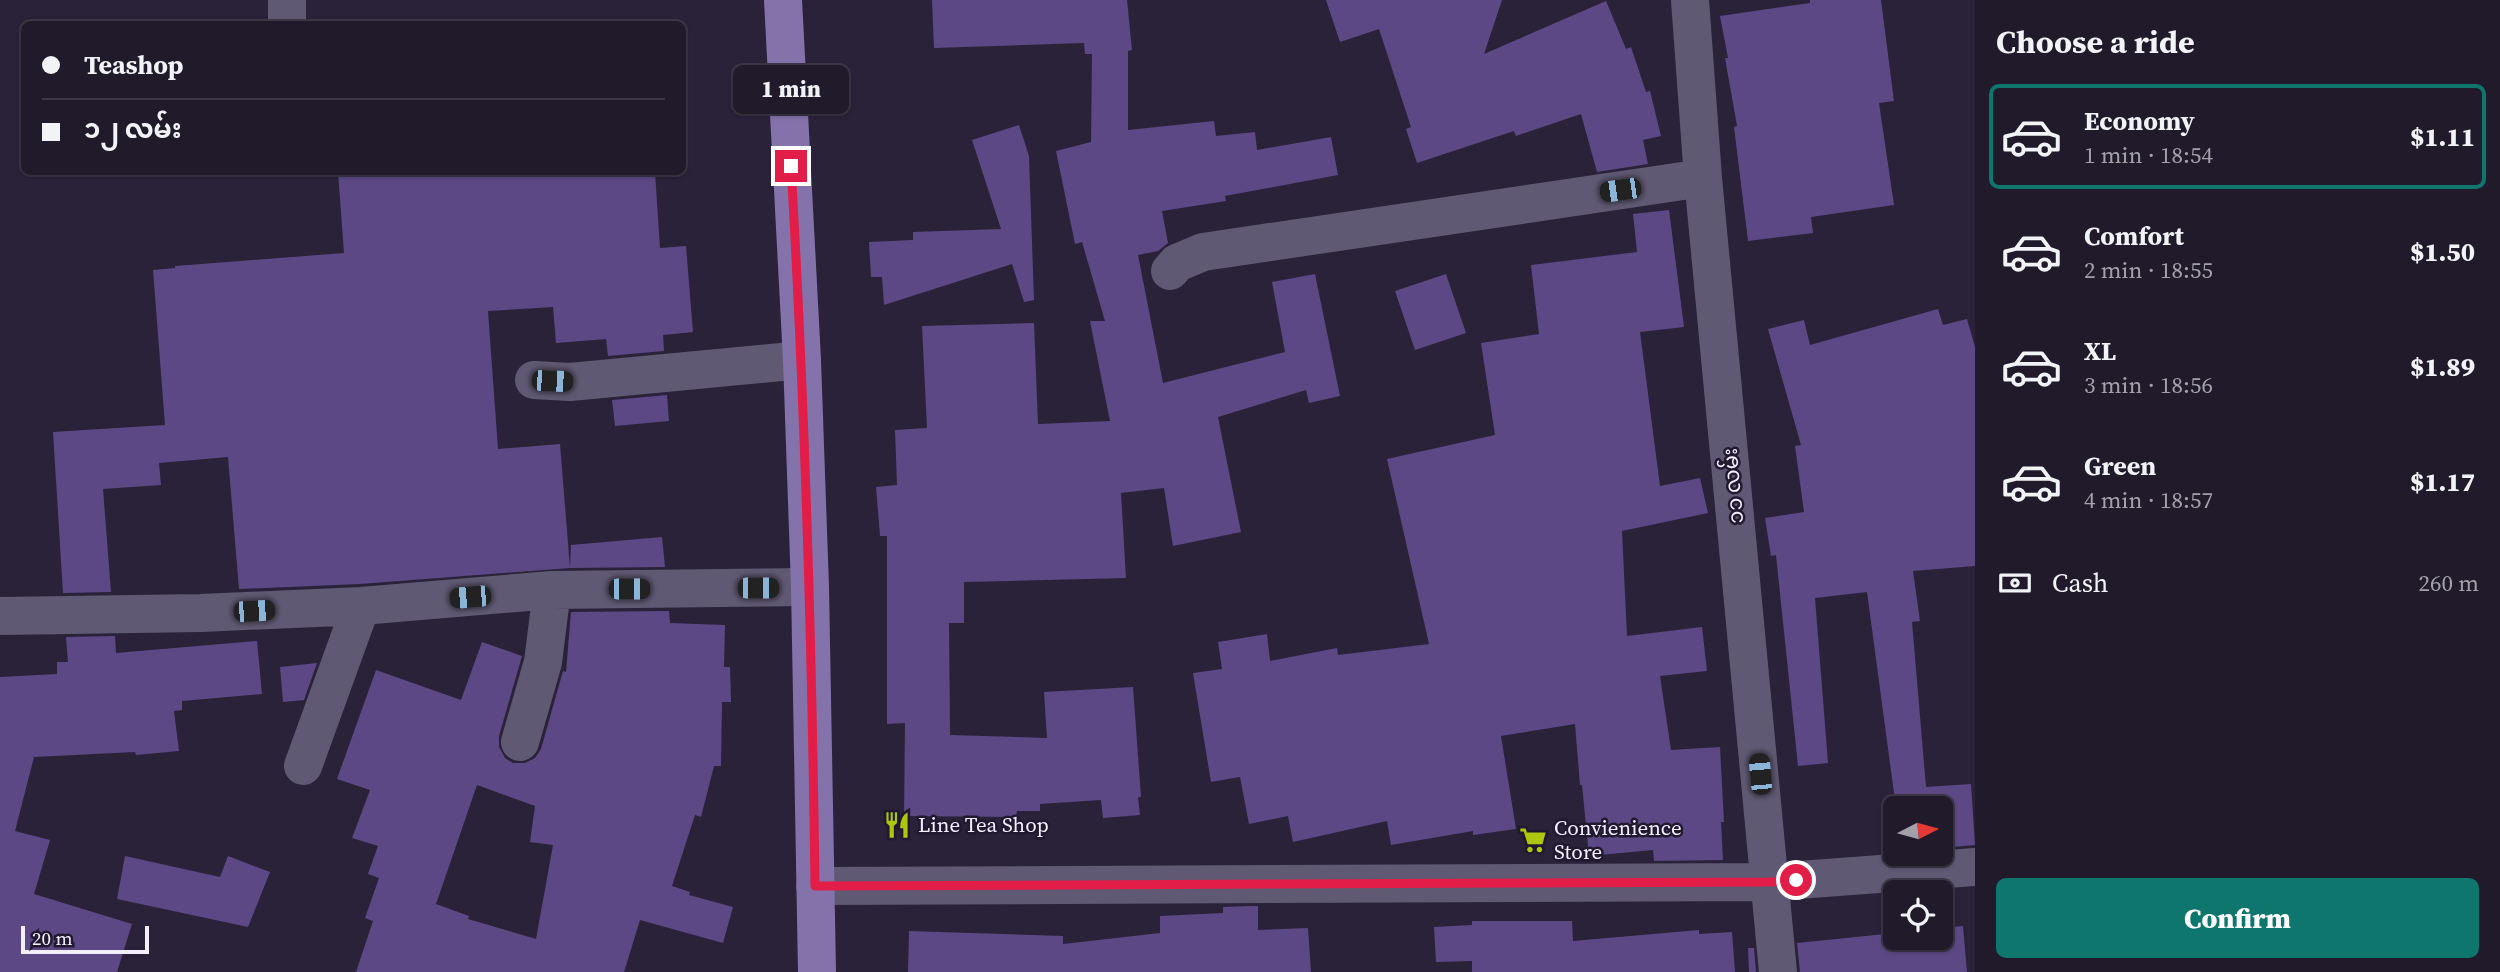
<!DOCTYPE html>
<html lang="en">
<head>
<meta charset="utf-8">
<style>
  :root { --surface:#201a2b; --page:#2d2737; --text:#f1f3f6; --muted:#a2a1a9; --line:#3d3847; --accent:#0f766e }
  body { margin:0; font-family:"Source Serif 4","Noto Sans Myanmar",serif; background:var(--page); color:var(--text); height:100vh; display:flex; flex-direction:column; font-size:26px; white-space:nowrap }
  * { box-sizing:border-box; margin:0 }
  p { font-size:23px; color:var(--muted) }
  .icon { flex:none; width:38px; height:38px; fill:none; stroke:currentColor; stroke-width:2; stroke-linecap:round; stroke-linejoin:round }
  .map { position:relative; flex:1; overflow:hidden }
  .drawer { display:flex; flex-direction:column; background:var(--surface); width:525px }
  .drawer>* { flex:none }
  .banner { position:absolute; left:21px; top:21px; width:665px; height:154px; border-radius:10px; box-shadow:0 2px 5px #0004,0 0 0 2px var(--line); display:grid; align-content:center; height:154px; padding:0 21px; background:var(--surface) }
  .needle { width:46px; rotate:84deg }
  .tools { position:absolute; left:1883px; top:796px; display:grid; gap:14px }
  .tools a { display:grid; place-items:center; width:70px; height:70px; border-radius:10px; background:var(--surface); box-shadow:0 2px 5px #0004,0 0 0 2px var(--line); font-size:35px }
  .scale { position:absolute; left:21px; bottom:18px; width:128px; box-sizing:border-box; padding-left:7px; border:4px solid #f3efff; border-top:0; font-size:19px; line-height:24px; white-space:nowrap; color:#f3efff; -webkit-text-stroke:5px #20192f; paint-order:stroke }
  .end { position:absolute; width:32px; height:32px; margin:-16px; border:9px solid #e11d48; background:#fff; box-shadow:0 0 0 4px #fff }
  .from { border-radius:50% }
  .bubble { position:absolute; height:49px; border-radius:10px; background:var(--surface); box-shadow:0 2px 5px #0004,0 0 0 2px var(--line); font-size:23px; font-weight:800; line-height:49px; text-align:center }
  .car { position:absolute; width:21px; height:42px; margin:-21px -10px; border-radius:9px; box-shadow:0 0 5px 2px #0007; background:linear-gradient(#222 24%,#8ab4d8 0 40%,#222 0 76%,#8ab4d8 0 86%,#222 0) }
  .banner b { display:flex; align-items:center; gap:24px; height:66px; font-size:26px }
  .banner b+b { border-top:2px solid var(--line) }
  .banner i { width:18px; height:18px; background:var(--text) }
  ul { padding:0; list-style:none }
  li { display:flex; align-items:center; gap:21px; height:105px; margin:0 14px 10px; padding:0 7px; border:4px solid transparent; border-radius:10px }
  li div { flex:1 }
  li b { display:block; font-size:26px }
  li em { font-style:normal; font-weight:800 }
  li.selected { border-color:var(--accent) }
  li>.icon { width:63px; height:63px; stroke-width:1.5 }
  h2 { padding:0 21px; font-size:32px; line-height:84px }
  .pay { display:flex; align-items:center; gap:18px; height:77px; padding:0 21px; font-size:26px }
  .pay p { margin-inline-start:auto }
  .button { display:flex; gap:14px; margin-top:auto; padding:14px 21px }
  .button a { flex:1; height:80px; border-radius:10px; background:var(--accent); color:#fff; font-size:28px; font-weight:800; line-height:80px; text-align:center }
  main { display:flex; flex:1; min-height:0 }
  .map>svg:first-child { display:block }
  .building { fill:#5c4884; fill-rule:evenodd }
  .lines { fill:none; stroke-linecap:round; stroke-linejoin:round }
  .minor { stroke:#605973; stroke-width:38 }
  .major { stroke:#8472ab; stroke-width:38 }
  .route { stroke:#e11d48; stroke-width:9 }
  .labels { text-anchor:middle; stroke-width:5; stroke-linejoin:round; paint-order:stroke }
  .street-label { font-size:21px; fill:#f3efff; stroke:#20192f }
  .poi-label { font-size:21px; fill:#f3efff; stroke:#20192f; text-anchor:start }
</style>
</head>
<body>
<main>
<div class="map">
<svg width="1975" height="972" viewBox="0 0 1975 972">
  <rect width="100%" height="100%" fill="#2a2239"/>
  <!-- building -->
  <path class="building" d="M 932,0 L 1127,0 L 1132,50 L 1128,51 L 1128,130 L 1214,121 L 1216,136 L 1255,132 L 1257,150 L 1331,137 L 1338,175 L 1225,196 L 1226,201 L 1162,211 L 1168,243 L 1158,251 L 1138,255 L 1163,383 L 1285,352 L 1272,282 L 1315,274 L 1340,396 L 1309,403 L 1306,390 L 1218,417 L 1241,532 L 1173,546 L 1164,488 L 1121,493 L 1126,578 L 964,582 L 964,623 L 949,623 L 950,735 L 1047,738 L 1044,692 L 1133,687 L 1141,797 L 1138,797 L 1140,815 L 1103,818 L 1101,800 L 1040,804 L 1040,811 L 1017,811 L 1016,817 L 904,816 L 905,723 L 887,724 L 887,536 L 880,536 L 876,487 L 897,485 L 895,430 L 927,428 L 922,326 L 1034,323 L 1038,424 L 1110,421 L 1090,321 L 1105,321 L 1082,242 L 1075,244 L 1056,151 L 1091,142 L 1092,54 L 1085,54 L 1084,43 L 934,48 Z
    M 1326,0 L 1502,0 L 1484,54 L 1606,1 L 1626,49 L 1631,47 L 1646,92 L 1650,91 L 1661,136 L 1643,140 L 1648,164 L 1597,172 L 1581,114 L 1516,136 L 1514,131 L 1417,163 L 1406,129 L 1411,127 L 1379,29 L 1340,42 Z
    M 1810,0 L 1881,0 L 1894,101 L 1879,103 L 1894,205 L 1811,217 L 1813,233 L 1748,241 L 1734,127 L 1737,126 L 1725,58 L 1728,58 L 1720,16 L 1810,3 Z
    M 1019,125 L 1029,156 L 1034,300 L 1024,302 L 1012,264 L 884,305 L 882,277 L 871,277 L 869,242 L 913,240 L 913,232 L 1001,229 L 972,140 Z
    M 338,172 L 655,172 L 660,248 L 686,246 L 693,332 L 663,335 L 664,351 L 608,356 L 606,339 L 556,343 L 553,307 L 488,311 L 498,449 L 560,444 L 570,568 L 360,584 L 239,589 L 228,457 L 159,463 L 161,485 L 103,489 L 111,592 L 63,593 L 53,432 L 165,425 L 153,270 L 175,268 L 175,266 L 344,253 Z
    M 1669,210 L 1684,327 L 1640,332 L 1660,486 L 1700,478 L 1708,513 L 1622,531 L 1627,636 L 1702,627 L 1707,671 L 1660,676 L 1671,750 L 1720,747 L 1724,822 L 1721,822 L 1723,860 L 1654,861 L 1653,850 L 1589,856 L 1582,785 L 1580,785 L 1575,724 L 1501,736 L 1516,829 L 1473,835 L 1473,831 L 1391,845 L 1387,821 L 1293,842 L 1288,816 L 1249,824 L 1240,777 L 1211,782 L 1193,673 L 1222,669 L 1218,642 L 1267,634 L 1270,661 L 1337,648 L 1338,655 L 1429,644 L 1387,459 L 1495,435 L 1481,343 L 1539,334 L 1531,265 L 1637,252 L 1633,214 Z
    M 1446,274 L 1466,333 L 1415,350 L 1395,291 Z
    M 1938,309 L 1943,325 L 1967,319 L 1975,347 L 1975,566 L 1913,571 L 1920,621 L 1912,622 L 1926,787 L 1971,784 L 1975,845 L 1941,848 L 1941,808 L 1896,808 L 1867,592 L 1815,598 L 1828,763 L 1798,766 L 1776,555 L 1771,556 L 1765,518 L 1804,512 L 1795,446 L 1801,445 L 1768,329 L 1804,320 L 1810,345 Z
    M 667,395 L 669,421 L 615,426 L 612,400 Z
    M 662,537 L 665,567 L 570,568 L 571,545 Z
    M 669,611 L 670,623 L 725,625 L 724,667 L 730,667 L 731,702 L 722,702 L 721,766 L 714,766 L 701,817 L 695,815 L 672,886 L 690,892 L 689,895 L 733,907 L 723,943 L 640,920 L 624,972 L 356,972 L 373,921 L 365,918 L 379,878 L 368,874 L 378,846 L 352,838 L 370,790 L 337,779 L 376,670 L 461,700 L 482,642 L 522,656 L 499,736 L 499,747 L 505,758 L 513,763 L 525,763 L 535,758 L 541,749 L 563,671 L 566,672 L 571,612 ZM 477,785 L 535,806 L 530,842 L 553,845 L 536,939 L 468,919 L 469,916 L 436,904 Z
    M 115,636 L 116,653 L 257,641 L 262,694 L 182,701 L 182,710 L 174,711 L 179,751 L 136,755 L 135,752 L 34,757 L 15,831 L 50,840 L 34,894 L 132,924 L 117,972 L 0,972 L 0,677 L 57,674 L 57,662 L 68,662 L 66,637 Z
    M 317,663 L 304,700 L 283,702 L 280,667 Z
    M 125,856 L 220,877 L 228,856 L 270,872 L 248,927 L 117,899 Z
    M 1252,906 L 1258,906 L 1258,930 L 1308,928 L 1311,972 L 908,972 L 909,931 L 1063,936 L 1063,944 L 1160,933 L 1160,916 L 1223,913 L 1223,907 Z
    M 1472,921 L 1572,921 L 1573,941 L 1699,930 L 1699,934 L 1732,932 L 1735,972 L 1472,972 L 1472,961 L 1436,962 L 1434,927 L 1472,925 Z
    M 1963,926 L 1967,972 L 1800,972 L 1797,943 L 1895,933 L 1895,938 L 1941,938 L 1941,928 Z
    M 1748,948 L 1754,948 L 1756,972 L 1749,972 Z"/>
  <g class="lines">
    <!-- minor -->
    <path class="minor" d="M 287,0 L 287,24
      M 1690,0 L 1703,178 L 1778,972
      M 1170,271 L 1177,263 L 1203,252 L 1703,178
      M 534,380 L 570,382 L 802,360
      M 0,616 L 201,613 L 361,606 L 552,590 L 810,587
      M 520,742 L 543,662 L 552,590
      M 303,766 L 361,606
      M 815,886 L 1771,882 L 1975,867"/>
    <!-- major -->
    <path class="major" d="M 783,0 L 802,360 L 810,587 L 817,972"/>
  </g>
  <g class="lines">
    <!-- route -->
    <path class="route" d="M 791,166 C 805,406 812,646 815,886 L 1771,882 L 1796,880"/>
  </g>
  <!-- icons -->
  <defs>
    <symbol id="restaurant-bare" viewBox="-9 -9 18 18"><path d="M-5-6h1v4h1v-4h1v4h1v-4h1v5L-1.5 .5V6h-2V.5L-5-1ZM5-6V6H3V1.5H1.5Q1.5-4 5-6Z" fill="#aec60c" stroke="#20192f" stroke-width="2.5" paint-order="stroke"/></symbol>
    <symbol id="supermarket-bare" viewBox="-9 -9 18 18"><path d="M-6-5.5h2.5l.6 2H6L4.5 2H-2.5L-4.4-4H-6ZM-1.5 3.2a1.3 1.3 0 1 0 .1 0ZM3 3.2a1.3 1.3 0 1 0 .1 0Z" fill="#aec60c" stroke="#20192f" stroke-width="2.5" paint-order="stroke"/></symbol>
  </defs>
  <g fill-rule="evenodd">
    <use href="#restaurant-bare" x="878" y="806" width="38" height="38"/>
    <use href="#supermarket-bare" x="1514" y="821" width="38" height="38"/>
  </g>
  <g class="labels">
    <!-- street labels -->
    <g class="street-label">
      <text transform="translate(1733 486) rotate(-95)" y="7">၁၁ လမ်း</text>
    </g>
    <!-- poi labels -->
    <g class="poi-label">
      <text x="918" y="832">Line Tea Shop</text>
      <text x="1554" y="835">Convienience<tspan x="1554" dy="24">Store</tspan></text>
    </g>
  </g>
</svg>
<div class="tools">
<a><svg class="needle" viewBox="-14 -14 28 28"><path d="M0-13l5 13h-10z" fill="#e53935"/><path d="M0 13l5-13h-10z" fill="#a2a1a9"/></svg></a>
<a><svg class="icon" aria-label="locate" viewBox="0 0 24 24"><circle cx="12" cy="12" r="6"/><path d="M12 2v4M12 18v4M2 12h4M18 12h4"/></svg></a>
</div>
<div class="scale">20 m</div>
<i class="end from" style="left:1796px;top:880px"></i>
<i class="end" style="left:791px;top:166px"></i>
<div class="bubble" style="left:733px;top:65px;width:116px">1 min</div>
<i class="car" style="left:1620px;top:190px;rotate:262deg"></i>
<i class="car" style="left:552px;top:381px;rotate:92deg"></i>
<i class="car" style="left:758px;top:588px;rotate:90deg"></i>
<i class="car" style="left:629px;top:589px;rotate:90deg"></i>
<i class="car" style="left:470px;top:597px;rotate:265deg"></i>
<i class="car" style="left:254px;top:611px;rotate:87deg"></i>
<i class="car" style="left:1760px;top:774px;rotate:355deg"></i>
<div class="banner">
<b><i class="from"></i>Teashop</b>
<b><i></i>၁၂ လမ်း</b>
</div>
</div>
<section class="drawer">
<h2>Choose a ride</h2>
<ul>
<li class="selected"><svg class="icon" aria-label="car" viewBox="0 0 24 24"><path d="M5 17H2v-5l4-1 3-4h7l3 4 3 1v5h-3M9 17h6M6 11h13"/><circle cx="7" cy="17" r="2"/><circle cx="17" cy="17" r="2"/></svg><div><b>Economy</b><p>1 min · 18:54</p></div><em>$1.11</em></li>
<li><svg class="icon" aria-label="car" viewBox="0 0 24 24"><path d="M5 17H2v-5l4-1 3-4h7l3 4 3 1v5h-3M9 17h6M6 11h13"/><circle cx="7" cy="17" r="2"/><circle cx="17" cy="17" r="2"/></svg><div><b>Comfort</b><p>2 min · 18:55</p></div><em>$1.50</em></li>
<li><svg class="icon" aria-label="car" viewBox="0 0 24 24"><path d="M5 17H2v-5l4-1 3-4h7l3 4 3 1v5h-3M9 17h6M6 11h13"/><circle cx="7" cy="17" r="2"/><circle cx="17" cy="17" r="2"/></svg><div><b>XL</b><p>3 min · 18:56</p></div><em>$1.89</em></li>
<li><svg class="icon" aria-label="car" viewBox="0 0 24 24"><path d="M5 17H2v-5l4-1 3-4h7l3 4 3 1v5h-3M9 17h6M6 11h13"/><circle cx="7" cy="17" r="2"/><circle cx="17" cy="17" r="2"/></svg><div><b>Green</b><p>4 min · 18:57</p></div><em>$1.17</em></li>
</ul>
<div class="pay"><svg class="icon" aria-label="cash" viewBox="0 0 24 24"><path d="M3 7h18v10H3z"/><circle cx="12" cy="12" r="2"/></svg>Cash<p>260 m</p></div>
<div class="button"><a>Confirm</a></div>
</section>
</main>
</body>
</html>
